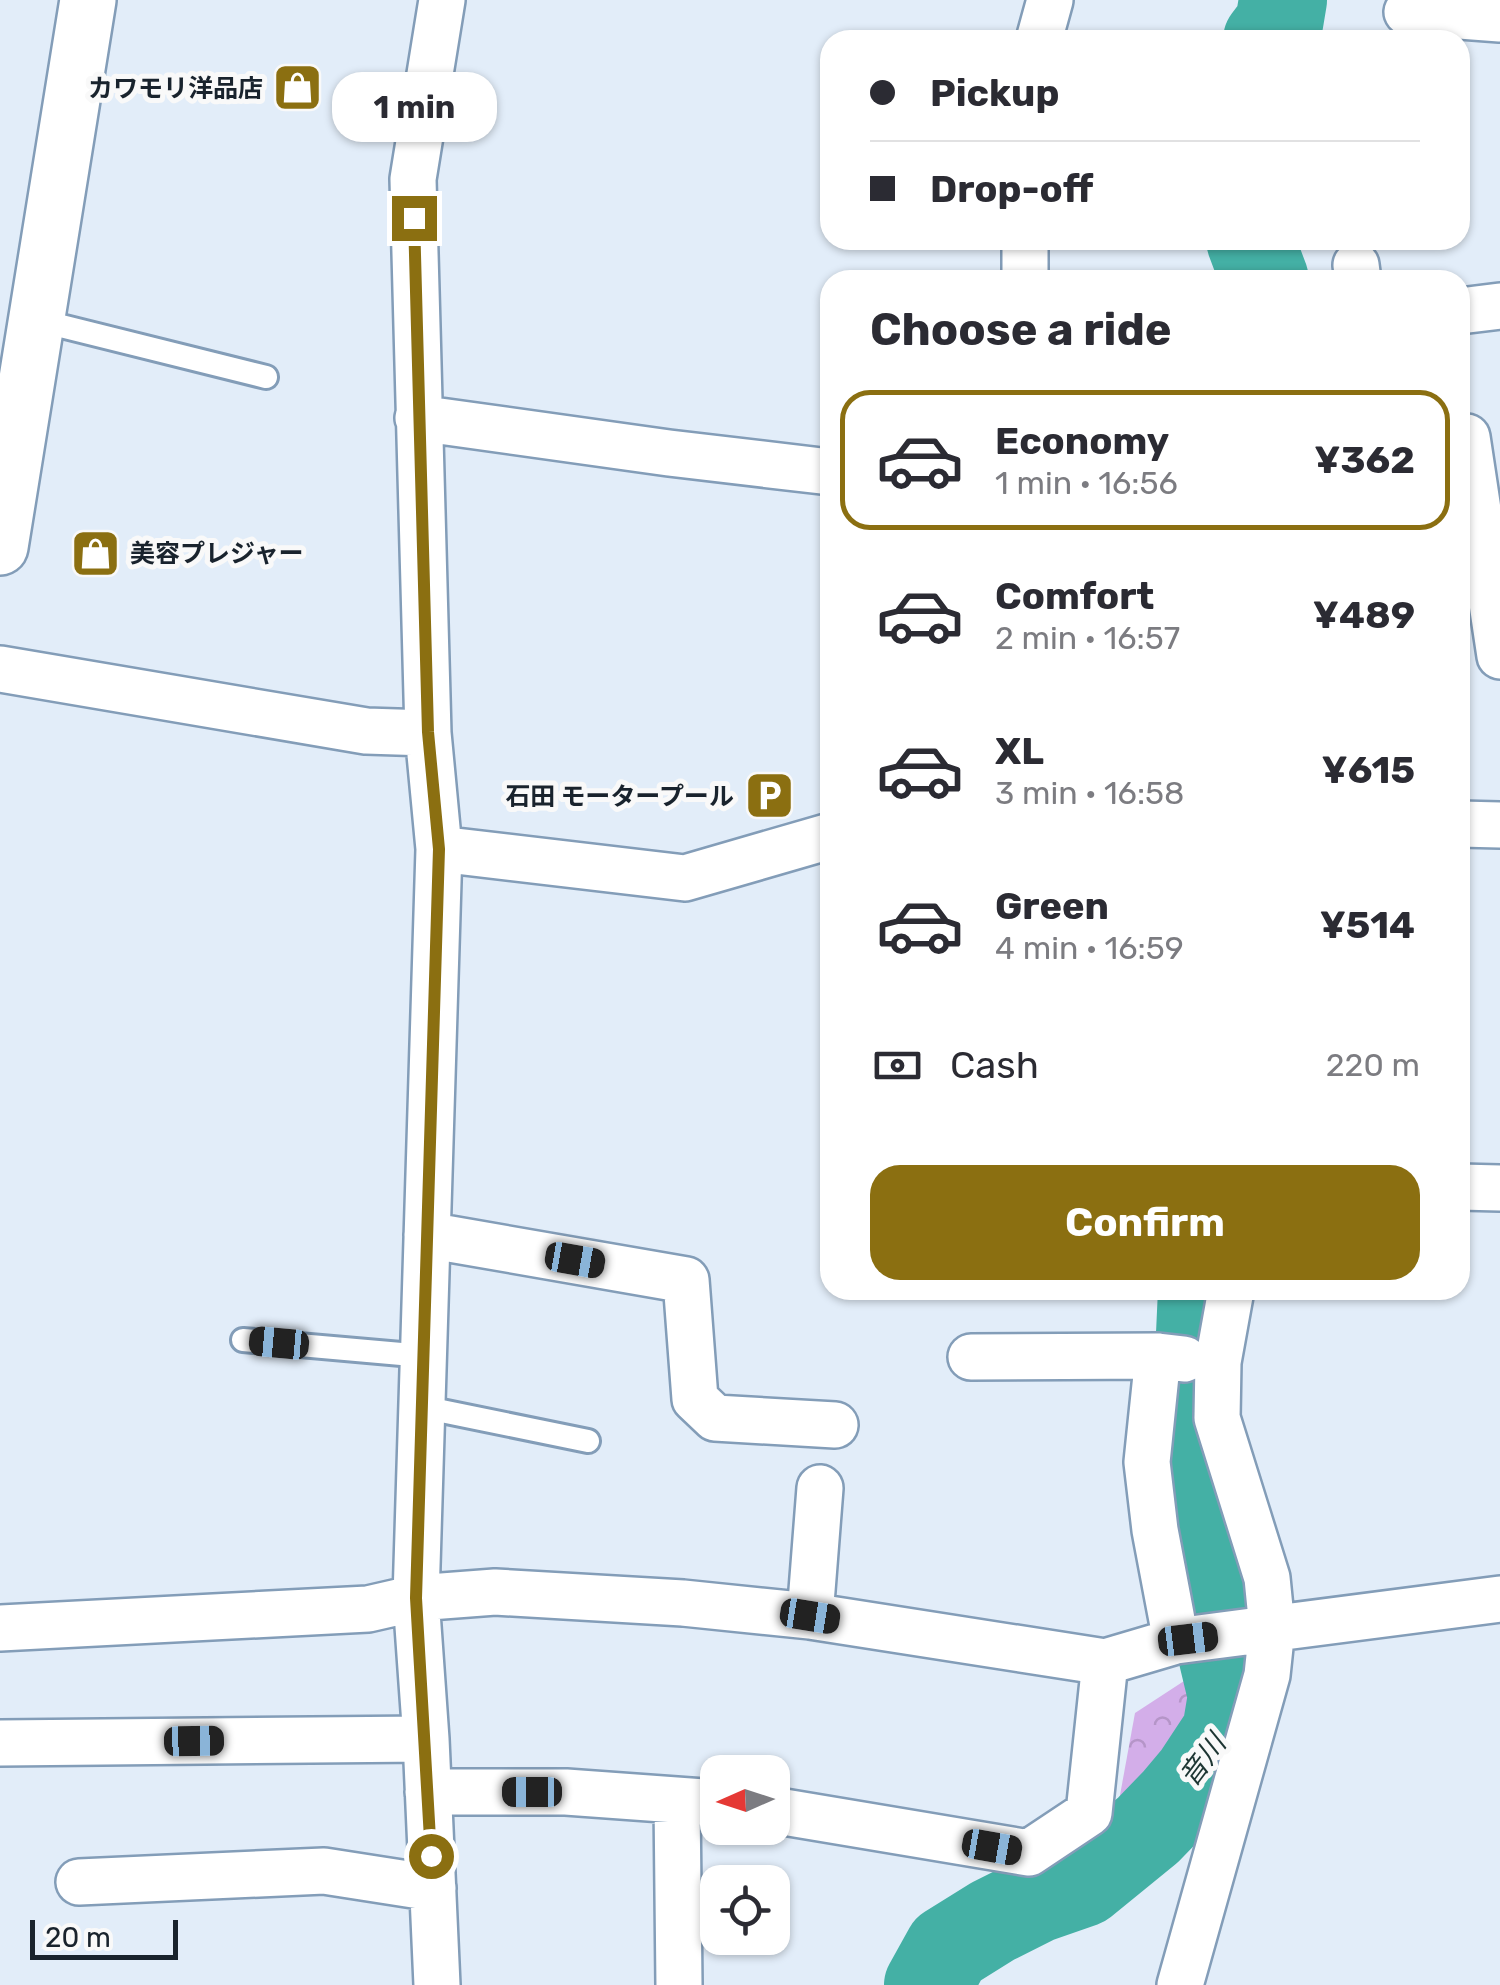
<!DOCTYPE html>
<html lang="en">
<head>
<meta charset="utf-8">
<style>
  :root { --surface:#fff; --page:#f2f2f3; --text:#2b2b33; --muted:#7c7c81; --line:#e1e1e2; --accent:#8b6f11 }
  body { margin:0; font-family:Rubik,"Noto Sans JP",sans-serif; background:var(--page); color:var(--text); height:100vh; display:flex; flex-direction:column; font-size:38px; white-space:nowrap }
  * { box-sizing:border-box; margin:0 }
  p { font-size:32px; color:var(--muted) }
  .icon { flex:none; width:55px; height:55px; fill:none; stroke:currentColor; stroke-width:2; stroke-linecap:round; stroke-linejoin:round }
  .map { position:relative; flex:1; overflow:hidden }
  .drawer { position:absolute; left:820px; top:270px; width:650px; height:1030px; display:flex; flex-direction:column; background:var(--surface); border-radius:30px; box-shadow:0 2px 8px #0004 }
  .drawer>* { flex:none }
  .hud { position:absolute; left:820px; top:30px; width:650px; height:220px; border-radius:30px; box-shadow:0 2px 8px #0004; display:grid; align-content:center; height:220px; padding:0 50px; background:var(--surface) }
  .needle { width:65px; rotate:267deg }
  .controls { position:absolute; left:700px; top:1755px; display:grid; gap:20px }
  .controls a { display:grid; place-items:center; width:90px; height:90px; border-radius:20px; background:var(--surface); box-shadow:0 2px 8px #0004; font-size:50px }
  .scale { position:absolute; left:30px; bottom:25px; width:148px; box-sizing:border-box; padding-left:10px; border:5px solid #19232d; border-top:0; font-size:28px; line-height:35px; white-space:nowrap; color:#19232d; -webkit-text-stroke:8px #f9f9f9; paint-order:stroke }
  .end { position:absolute; width:45px; height:45px; margin:-22px; border:12px solid #8b6f11; background:#fff; box-shadow:0 0 0 5px #fff }
  .from { border-radius:50% }
  .bubble { position:absolute; height:70px; border-radius:30px; background:var(--surface); box-shadow:0 2px 8px #0004; font-size:32px; font-weight:700; line-height:70px; text-align:center }
  .car { position:absolute; width:30px; height:60px; margin:-30px -15px; border-radius:12px; box-shadow:0 0 8px 2px #0007; background:linear-gradient(#222 24%,#8ab4d8 0 40%,#222 0 76%,#8ab4d8 0 86%,#222 0) }
  .hud b { display:flex; align-items:center; gap:35px; height:95px; font-size:38px }
  .hud b+b { border-top:2px solid var(--line) }
  .hud i { width:25px; height:25px; background:var(--text) }
  ul { padding:0; list-style:none }
  li { display:flex; align-items:center; gap:30px; height:140px; margin:0 20px 15px; padding:0 30px; border:5px solid transparent; border-radius:30px }
  li div { flex:1 }
  li b { display:block; font-size:38px }
  li em { font-style:normal; font-weight:700 }
  li.selected { border-color:var(--accent) }
  li>.icon { width:90px; height:90px; stroke-width:1.5 }
  h2 { padding:0 50px; font-size:45px; line-height:120px }
  .pay { display:flex; align-items:center; gap:25px; height:110px; padding:0 50px; font-size:38px }
  .pay p { margin-inline-start:auto }
  .action { display:flex; gap:20px; margin-top:auto; padding:20px 50px }
  .action a { flex:1; height:115px; border-radius:30px; background:var(--accent); color:#fff; font-size:40px; font-weight:700; line-height:115px; text-align:center }
  .map>svg:first-child { display:block }
  .forest { fill:url(#forest-crowns) }
  .lines { fill:none; stroke-linecap:round; stroke-linejoin:round }
  .river { stroke:#44b0a5; stroke-width:88 }
  .lane-casing { stroke:#839db8; stroke-width:28 }
  .street-casing { stroke:#839db8; stroke-width:50 }
  .secondary-casing { stroke:#839db8; stroke-width:60 }
  .lane { stroke:#fff; stroke-width:22 }
  .street { stroke:#fff; stroke-width:45 }
  .secondary { stroke:#fff; stroke-width:55 }
  .route { stroke:#8b6f11; stroke-width:12 }
  .labels { text-anchor:middle; stroke-width:10; stroke-linejoin:round; paint-order:stroke }
  .poi-label { font-size:25px; font-weight:bold; fill:#19232d; stroke:#f9f9f9; text-anchor:end }
  .water-label { font-size:28px; font-style:italic; fill:#1d3532; stroke:#f9f9f9 }
</style>
</head>
<body>
<div class="map">
<svg width="1500" height="1985" viewBox="0 0 1500 1985">
  <defs>
    <pattern id="forest-crowns" width="20" height="18" patternUnits="userSpaceOnUse" patternTransform="scale(2.5)"><rect width="20" height="18" fill="#d3aee9"/><path d="M2 6a3 3 0 1 1 6 0M12 15a3 3 0 1 1 6 0" fill="none" stroke="#b595c8"/></pattern>
  </defs>
  <rect width="100%" height="100%" fill="#e2edf9"/>
  <!-- forest -->
  <path class="forest" d="M 1207,1666 L 1212,1711 L 1175,1785 L 1112,1839 L 1135,1713 Z"/>
  <g class="lines">
    <!-- river -->
    <path class="river" d="M 1267,40 L 1279,24 L 1283,0
      M 1250,240 L 1265,280
      M 928,1985 L 948,1949 L 993,1921 L 1037,1899 L 1083,1883 L 1148,1830 L 1176,1801 L 1197,1776 L 1226,1732 L 1232,1696 L 1190,1521 L 1183,1456 L 1200,1334 L 1202,1290"/>
    <defs>
      <path id="lane" d="M 37,320 L 266,377
        M 243,1340 L 424,1356
        M 422,1407 L 588,1441"/>
      <path id="street" d="M 1407,12 L 1500,19
        M 1039,40 L 1050,0
        M 1025,240 L 1025,280
        M 1356,265 L 1358,280
        M 1460,311 L 1500,306
        M 418,418 L 669,453 L 830,472
        M 1467,437 L 1500,656
        M 0,669 L 366,731 L 428,733 L 439,849 L 416,1598 L 426,1739 L 437,1985
        M 428,733 L 413,179 L 442,0
        M 1460,824 L 1500,825
        M 439,849 L 685,878 L 830,836
        M 1460,1187 L 1500,1188
        M 427,1235 L 686,1280 L 695,1399 L 715,1418 L 835,1425
        M 1158,1356 L 1147,1462 L 1155,1530 L 1176,1641
        M 971,1357 L 1158,1356 L 1184,1359
        M 810,1616 L 820,1488
        M 0,1628 L 368,1609 L 416,1598 L 495,1592 L 683,1603 L 810,1616 L 1105,1662 L 1176,1641 L 1500,1599
        M 0,1743 L 426,1739
        M 428,1792 L 566,1792 L 718,1803
        M 677,1800 L 679,1985
        M 772,1810 L 1029,1853 L 1089,1813 L 1105,1662
        M 79,1882 L 324,1871 L 433,1888
        M 1180,1985 L 1267,1675 L 1272,1628 L 1267,1578 L 1217,1418 L 1218,1362 L 1231,1290"/>
      <path id="secondary" d="M 0,547 L 88,0"/>
    </defs>
    <!-- lane casing -->
    <use href="#lane" class="lane-casing"/>
    <!-- street casing -->
    <use href="#street" class="street-casing"/>
    <!-- secondary casing -->
    <use href="#secondary" class="secondary-casing"/>
    <!-- lane -->
    <use href="#lane" class="lane"/>
    <!-- street -->
    <use href="#street" class="street"/>
    <!-- secondary -->
    <use href="#secondary" class="secondary"/>
  </g>
  <g class="lines">
    <!-- route -->
    <path class="route" d="M 414,218 L 428,732 L 439,849 L 416,1598 L 431,1856"/>
  </g>
  <!-- icons -->
  <defs>
    <symbol id="shop-square" viewBox="-11 -11 22 22"><rect x="-9" y="-9" width="18" height="18" rx="4" fill="#8b6f11" stroke="#f9f9f9"/><path d="M-5-2.5h2.3a2.7 3.5 0 0 1 5.4 0H5L5.5 6h-11ZM-1.5-2.5h3a1.5 2.3 0 0 0-3 0Z" fill="#fff"/></symbol>
    <symbol id="parking-square" viewBox="-11 -11 22 22"><rect x="-9" y="-9" width="18" height="18" rx="4" fill="#8b6f11" stroke="#f9f9f9"/><path d="M-3.5-5.5H1a3.5 3.5 0 0 1 0 7H-1V5.5H-3.5ZM-1-3.4V-.6H.8a1.4 1.4 0 0 0 0-2.8Z" fill="#fff"/></symbol>
  </defs>
  <g fill-rule="evenodd">
    <use href="#shop-square" x="270" y="60" width="55" height="55"/>
    <use href="#shop-square" x="68" y="526" width="55" height="55"/>
    <use href="#parking-square" x="742" y="768" width="55" height="55"/>
  </g>
  <g class="labels">
    <!-- poi labels -->
    <g class="poi-label">
      <text x="263" y="97">カワモリ洋品店</text>
      <text x="130" y="562" text-anchor="start">美容プレジャー</text>
      <text x="734" y="805">石田 モータープール</text>
    </g>
    <!-- water labels -->
    <g class="water-label">
      <text transform="translate(1202 1760) rotate(-53)" y="10">音川</text>
    </g>
  </g>
</svg>
<div class="controls">
<a><svg class="needle" viewBox="-14 -14 28 28"><path d="M0-13l5 13h-10z" fill="#e53935"/><path d="M0 13l5-13h-10z" fill="#7c7c81"/></svg></a>
<a><svg class="icon" aria-label="locate" viewBox="0 0 24 24"><circle cx="12" cy="12" r="6"/><path d="M12 2v4M12 18v4M2 12h4M18 12h4"/></svg></a>
</div>
<div class="scale">20 m</div>
<i class="end from" style="left:431px;top:1856px"></i>
<i class="end" style="left:414px;top:218px"></i>
<div class="bubble" style="left:332px;top:72px;width:165px">1 min</div>
<i class="car" style="left:575px;top:1260px;rotate:100deg"></i>
<i class="car" style="left:279px;top:1343px;rotate:275deg"></i>
<i class="car" style="left:810px;top:1616px;rotate:99deg"></i>
<i class="car" style="left:1188px;top:1639px;rotate:83deg"></i>
<i class="car" style="left:194px;top:1741px;rotate:89deg"></i>
<i class="car" style="left:532px;top:1792px;rotate:270deg"></i>
<i class="car" style="left:992px;top:1847px;rotate:100deg"></i>
<div class="hud">
<b><i class="from"></i>Pickup</b>
<b><i></i>Drop-off</b>
</div>
<section class="drawer">
<h2>Choose a ride</h2>
<ul>
<li class="selected"><svg class="icon" aria-label="car" viewBox="0 0 24 24"><path d="M5 17H2v-5l4-1 3-4h7l3 4 3 1v5h-3M9 17h6M6 11h13"/><circle cx="7" cy="17" r="2"/><circle cx="17" cy="17" r="2"/></svg><div><b>Economy</b><p>1 min · 16:56</p></div><em>¥362</em></li>
<li><svg class="icon" aria-label="car" viewBox="0 0 24 24"><path d="M5 17H2v-5l4-1 3-4h7l3 4 3 1v5h-3M9 17h6M6 11h13"/><circle cx="7" cy="17" r="2"/><circle cx="17" cy="17" r="2"/></svg><div><b>Comfort</b><p>2 min · 16:57</p></div><em>¥489</em></li>
<li><svg class="icon" aria-label="car" viewBox="0 0 24 24"><path d="M5 17H2v-5l4-1 3-4h7l3 4 3 1v5h-3M9 17h6M6 11h13"/><circle cx="7" cy="17" r="2"/><circle cx="17" cy="17" r="2"/></svg><div><b>XL</b><p>3 min · 16:58</p></div><em>¥615</em></li>
<li><svg class="icon" aria-label="car" viewBox="0 0 24 24"><path d="M5 17H2v-5l4-1 3-4h7l3 4 3 1v5h-3M9 17h6M6 11h13"/><circle cx="7" cy="17" r="2"/><circle cx="17" cy="17" r="2"/></svg><div><b>Green</b><p>4 min · 16:59</p></div><em>¥514</em></li>
</ul>
<div class="pay"><svg class="icon" aria-label="cash" viewBox="0 0 24 24"><path d="M3 7h18v10H3z"/><circle cx="12" cy="12" r="2"/></svg>Cash<p>220 m</p></div>
<div class="action"><a>Confirm</a></div>
</section>
</div>
</body>
</html>
